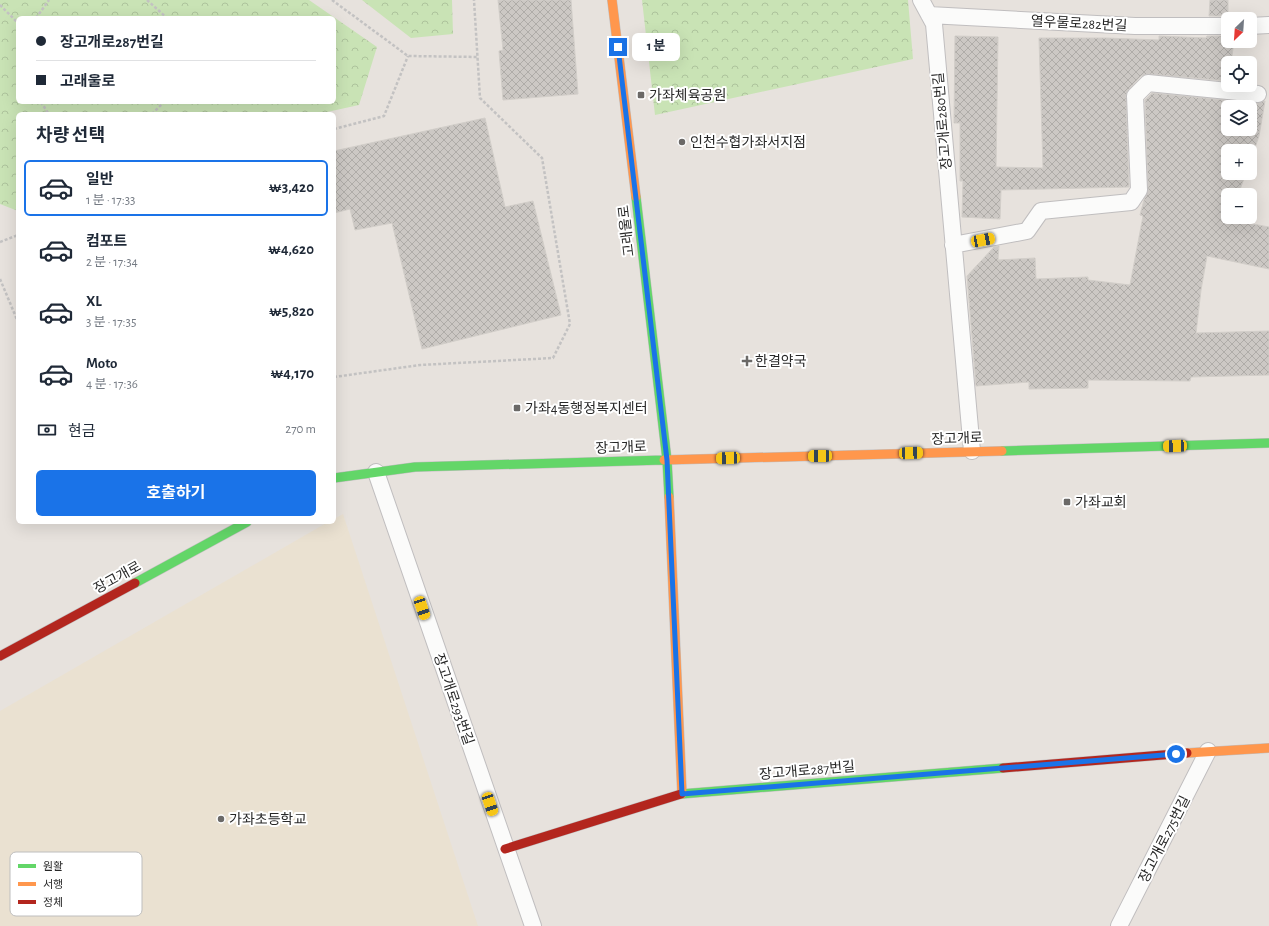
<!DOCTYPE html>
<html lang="ko">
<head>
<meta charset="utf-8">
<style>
  :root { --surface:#fff; --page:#f6f6f7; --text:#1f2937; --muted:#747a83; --line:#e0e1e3; --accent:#1a73e8 }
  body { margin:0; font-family:"Alegreya Sans","Noto Sans KR",sans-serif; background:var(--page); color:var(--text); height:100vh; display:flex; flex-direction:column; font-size:15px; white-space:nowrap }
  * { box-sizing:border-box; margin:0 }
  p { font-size:13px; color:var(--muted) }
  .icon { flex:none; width:22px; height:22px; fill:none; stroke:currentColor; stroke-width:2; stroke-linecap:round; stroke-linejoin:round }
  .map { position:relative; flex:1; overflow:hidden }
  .details { position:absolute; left:16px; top:112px; width:320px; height:412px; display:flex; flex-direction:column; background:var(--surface); border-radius:6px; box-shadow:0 4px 16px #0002 }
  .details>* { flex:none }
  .banner { position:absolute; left:16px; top:16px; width:320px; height:88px; border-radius:6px; box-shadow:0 4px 16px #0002; display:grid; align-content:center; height:88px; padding:0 20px; background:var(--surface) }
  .needle { width:26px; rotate:205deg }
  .controls { position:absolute; left:1221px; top:12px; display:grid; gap:8px }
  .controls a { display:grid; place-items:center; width:36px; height:36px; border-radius:6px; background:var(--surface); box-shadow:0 4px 16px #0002; font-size:20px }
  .end { position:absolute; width:18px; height:18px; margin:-9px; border:5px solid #1a73e8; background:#fff; box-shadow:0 0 0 2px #fff }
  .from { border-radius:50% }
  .bubble { position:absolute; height:28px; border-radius:6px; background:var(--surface); box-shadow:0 4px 16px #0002; font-size:13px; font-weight:700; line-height:28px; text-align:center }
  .car { position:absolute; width:12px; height:24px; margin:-12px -6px; border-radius:5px; box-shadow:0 0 3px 1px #0007; background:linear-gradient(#f5c518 24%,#345 0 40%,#f5c518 0 76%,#345 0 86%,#f5c518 0) }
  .banner b { display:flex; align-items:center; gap:14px; height:38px; font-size:15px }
  .banner b+b { border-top:1px solid var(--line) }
  .banner i { width:10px; height:10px; background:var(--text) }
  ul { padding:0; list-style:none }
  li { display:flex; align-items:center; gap:12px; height:56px; margin:0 8px 6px; padding:0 12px; border:2px solid transparent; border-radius:6px }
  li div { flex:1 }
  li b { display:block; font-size:15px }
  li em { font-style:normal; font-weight:700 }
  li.on { border-color:var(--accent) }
  li>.icon { width:36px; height:36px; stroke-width:1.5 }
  h2 { padding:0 20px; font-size:18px; line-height:48px }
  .pay { display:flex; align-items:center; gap:10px; height:44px; padding:0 20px; font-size:15px }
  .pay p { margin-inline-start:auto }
  .button { display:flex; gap:8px; margin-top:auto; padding:8px 20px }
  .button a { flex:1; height:46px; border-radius:6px; background:var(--accent); color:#fff; font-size:16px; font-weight:700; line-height:46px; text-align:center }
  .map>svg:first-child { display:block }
  .education { fill:#eae1d1 }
  .forest { fill:url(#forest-crowns); fill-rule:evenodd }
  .building { fill:url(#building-cross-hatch); stroke:#d2cec9; fill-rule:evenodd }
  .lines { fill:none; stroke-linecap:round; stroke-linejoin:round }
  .lane-casing { stroke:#c0bebf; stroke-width:18 }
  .fast-casing { stroke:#c0bebf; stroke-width:10 }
  .slow-casing { stroke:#c0bebf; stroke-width:10 }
  .jam-casing { stroke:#c0bebf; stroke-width:10 }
  .path { stroke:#c3c2c2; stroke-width:2.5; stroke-dasharray:3 2; stroke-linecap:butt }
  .lane { stroke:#fbfbfa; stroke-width:16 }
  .fast { stroke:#63d668; stroke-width:9 }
  .slow { stroke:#ff974d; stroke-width:9 }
  .jam { stroke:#b3261e; stroke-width:9 }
  .route { stroke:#1a73e8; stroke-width:5 }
  .poi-dot { fill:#6b6967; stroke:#fff; stroke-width:1.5 }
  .labels { text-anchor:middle; stroke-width:4; stroke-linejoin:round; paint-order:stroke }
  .street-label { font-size:14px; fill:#282828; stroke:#fff }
  .poi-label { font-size:14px; fill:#282828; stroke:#fff; text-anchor:start }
  .key { fill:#fff; stroke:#bebebe; stroke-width:1 }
  .key-label { font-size:11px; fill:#282828 }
</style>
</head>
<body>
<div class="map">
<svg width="1269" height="926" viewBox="0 0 1269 926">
  <defs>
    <pattern id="forest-crowns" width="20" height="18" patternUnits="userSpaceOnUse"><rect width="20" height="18" fill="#c9e3b5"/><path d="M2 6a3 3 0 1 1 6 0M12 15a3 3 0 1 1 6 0" fill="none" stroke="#adc39c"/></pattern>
    <pattern id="building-cross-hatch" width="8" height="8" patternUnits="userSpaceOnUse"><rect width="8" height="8" fill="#ccc8c4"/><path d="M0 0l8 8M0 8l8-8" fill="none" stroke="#afaca8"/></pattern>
  </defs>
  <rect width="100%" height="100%" fill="#e7e2dd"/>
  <!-- education -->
  <path class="education" d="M 343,514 L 478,926 L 0,926 L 0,711 L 328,522 L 334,522 L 334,519 Z"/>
  <!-- forest -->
  <path class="forest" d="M 0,0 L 309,0 L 377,47 L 359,105 L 318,114 L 18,114 L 18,211 L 0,204 ZM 18,18 L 334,18 L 334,102 L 18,102 Z
    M 362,0 L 452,0 L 453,34 L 411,38 Z
    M 642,0 L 908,0 L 913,59 L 655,115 Z"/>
  <!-- building -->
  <path class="building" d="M 498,0 L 571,0 L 578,94 L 503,100 L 499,51 L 503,50 Z
    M 1210,0 L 1228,0 L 1228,16 L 1209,16 Z
    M 955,36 L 998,37 L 996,167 L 1043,168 L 1039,38 L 1106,38 L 1159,40 L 1159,36 L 1206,38 L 1207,36 L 1228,36 L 1228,41 L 1234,41 L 1231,63 L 1228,63 L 1228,81 L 1149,74 L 1141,76 L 1128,90 L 1126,96 L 1129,187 L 1001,190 L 1000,219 L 962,217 L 963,181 L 960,181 L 960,123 L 954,123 Z
    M 1152,93 L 1257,103 L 1265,101 L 1259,136 L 1250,162 L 1250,151 L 1228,151 L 1228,173 L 1246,173 L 1238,195 L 1228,195 L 1228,217 L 1237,217 L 1236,221 L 1269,227 L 1269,269 L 1207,256 L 1201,290 L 1196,333 L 1269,331 L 1269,375 L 1191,377 L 1190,381 L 1088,380 L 1088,388 L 1029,389 L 1029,382 L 976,386 L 967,276 L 994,247 L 999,246 L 998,260 L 1035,258 L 1036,279 L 1088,277 L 1088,280 L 1130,285 L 1143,216 L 1140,215 L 1144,200 L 1148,190 L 1145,100 ZM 1228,107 L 1250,107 L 1250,129 L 1228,129 Z
    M 485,118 L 505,207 L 533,201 L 561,315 L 422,349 L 392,223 L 355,230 L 350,209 L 334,213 L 334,151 Z"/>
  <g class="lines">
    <defs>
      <path id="lane" d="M 921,0 L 934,24 L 972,451
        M 929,15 L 1135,26 L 1228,26
        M 1250,26 L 1269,25
        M 953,245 L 1027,231 L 1041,211 L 1131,202 L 1139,190 L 1135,96 L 1148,83 L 1258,94
        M 376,472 L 533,926
        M 1119,926 L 1208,751"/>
      <path id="fast" d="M 636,197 L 667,460 L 669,497
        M 1002,451 L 1269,443
        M 334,478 L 415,467 L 664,460
        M 135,583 L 247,522
        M 681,794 L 1003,768"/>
      <path id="slow" d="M 612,0 L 636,197
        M 664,460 L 1002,451
        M 669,497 L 682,794
        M 1187,753 L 1269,748"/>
      <path id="jam" d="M 0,656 L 135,583
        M 1003,768 L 1187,753
        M 505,849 L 681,794"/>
    </defs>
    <!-- lane casing -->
    <use href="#lane" class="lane-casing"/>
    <!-- fast casing -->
    <use href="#fast" class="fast-casing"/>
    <!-- slow casing -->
    <use href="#slow" class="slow-casing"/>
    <!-- jam casing -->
    <use href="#jam" class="jam-casing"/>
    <!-- path -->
    <path class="path" d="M 147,0 L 167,18
      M 332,0 L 408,56 L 478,57
      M 0,5 L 18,23
      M 36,18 L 49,0
      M 41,102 L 48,113 L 51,114
      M 152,114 L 164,102
      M 334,129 L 384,116 L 408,56
      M 0,242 L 18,235
      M 0,279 L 18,322
      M 334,377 L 420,365 L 553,358 L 570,324 L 542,158 L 480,98 L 474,0"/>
    <!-- lane -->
    <use href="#lane" class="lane"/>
    <!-- fast -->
    <use href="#fast" class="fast"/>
    <!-- slow -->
    <use href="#slow" class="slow"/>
    <!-- jam -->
    <use href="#jam" class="jam"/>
  </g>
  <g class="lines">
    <!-- route -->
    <path class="route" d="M 618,47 L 667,460 L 682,794 L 1176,754"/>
  </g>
  <!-- markers -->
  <g class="poi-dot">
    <rect x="637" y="91" width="8" height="8" rx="2"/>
    <circle cx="682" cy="142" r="4"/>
    <path d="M745 355h4v4h4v4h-4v4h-4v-4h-4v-4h4z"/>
    <rect x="513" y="404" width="8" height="8" rx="2"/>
    <rect x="1063" y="498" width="8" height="8" rx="2"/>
    <circle cx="221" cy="819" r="4"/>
  </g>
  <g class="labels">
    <!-- street labels -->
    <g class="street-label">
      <text transform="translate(1079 23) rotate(3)" y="5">열우물로282번길</text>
      <text transform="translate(942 121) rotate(-95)" y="5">장고개로280번길</text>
      <text transform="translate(626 231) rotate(-97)" y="5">고래울로</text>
      <text transform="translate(957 438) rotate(-2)" y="5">장고개로</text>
      <text transform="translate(621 447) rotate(-2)" y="5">장고개로</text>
      <text transform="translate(117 577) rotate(-29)" y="5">장고개로</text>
      <text transform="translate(454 699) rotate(71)" y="5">장고개로293번길</text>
      <text transform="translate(807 770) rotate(-5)" y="5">장고개로287번길</text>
      <text transform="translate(1164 839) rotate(-63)" y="5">장고개로275번길</text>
    </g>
    <!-- poi labels -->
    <g class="poi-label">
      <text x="649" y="100">가좌체육공원</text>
      <text x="690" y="147">인천수협가좌서지점</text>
      <text x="755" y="366">한결약국</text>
      <text x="525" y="413">가좌4동행정복지센터</text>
      <text x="1075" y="507">가좌교회</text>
      <text x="229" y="824">가좌초등학교</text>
    </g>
  </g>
  <!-- legend -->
  <rect x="10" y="852" width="132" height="64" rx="6" class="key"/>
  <rect x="18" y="864" width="18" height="4" fill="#63d668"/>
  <rect x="18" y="882" width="18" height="4" fill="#ff974d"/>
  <rect x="18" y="900" width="18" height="4" fill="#b3261e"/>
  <g class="key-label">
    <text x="43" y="870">원활</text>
    <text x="43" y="888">서행</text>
    <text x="43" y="906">정체</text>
  </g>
</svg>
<div class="controls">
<a><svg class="needle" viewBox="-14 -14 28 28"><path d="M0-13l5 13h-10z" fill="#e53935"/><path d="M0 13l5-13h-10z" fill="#747a83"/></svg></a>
<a><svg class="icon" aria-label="locate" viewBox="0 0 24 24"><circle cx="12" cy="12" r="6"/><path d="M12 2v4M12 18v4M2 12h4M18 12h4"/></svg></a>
<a><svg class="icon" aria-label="layers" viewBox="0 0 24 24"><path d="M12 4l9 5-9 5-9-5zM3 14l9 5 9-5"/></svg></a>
<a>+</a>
<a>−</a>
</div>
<i class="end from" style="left:1176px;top:754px"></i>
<i class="end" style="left:618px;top:47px"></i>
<div class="bubble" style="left:632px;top:33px;width:48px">1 분</div>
<i class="car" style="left:983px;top:240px;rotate:79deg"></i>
<i class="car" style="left:1175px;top:446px;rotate:268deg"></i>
<i class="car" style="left:911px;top:453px;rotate:88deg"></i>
<i class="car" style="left:820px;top:456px;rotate:269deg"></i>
<i class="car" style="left:728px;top:458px;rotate:268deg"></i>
<i class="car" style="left:422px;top:608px;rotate:161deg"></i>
<i class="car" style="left:490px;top:804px;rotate:161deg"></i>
<div class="banner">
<b><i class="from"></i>장고개로287번길</b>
<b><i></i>고래울로</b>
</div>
<section class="details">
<h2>차량 선택</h2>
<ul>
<li class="on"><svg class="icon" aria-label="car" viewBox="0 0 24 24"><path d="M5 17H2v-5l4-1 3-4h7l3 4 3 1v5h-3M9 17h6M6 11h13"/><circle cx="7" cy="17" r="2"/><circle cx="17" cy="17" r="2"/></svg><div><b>일반</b><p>1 분 · 17:33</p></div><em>₩3,420</em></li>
<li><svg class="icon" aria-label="car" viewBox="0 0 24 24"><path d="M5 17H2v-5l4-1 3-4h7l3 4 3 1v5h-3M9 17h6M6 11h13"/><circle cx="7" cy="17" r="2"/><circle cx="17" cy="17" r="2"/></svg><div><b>컴포트</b><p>2 분 · 17:34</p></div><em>₩4,620</em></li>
<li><svg class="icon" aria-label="car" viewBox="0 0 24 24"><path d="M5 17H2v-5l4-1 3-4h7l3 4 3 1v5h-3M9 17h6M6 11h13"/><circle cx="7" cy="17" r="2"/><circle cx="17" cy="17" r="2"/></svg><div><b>XL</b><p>3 분 · 17:35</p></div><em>₩5,820</em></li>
<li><svg class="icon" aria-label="car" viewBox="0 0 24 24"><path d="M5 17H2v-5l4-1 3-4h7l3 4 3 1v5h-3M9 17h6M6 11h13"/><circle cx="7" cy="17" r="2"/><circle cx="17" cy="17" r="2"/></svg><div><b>Moto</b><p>4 분 · 17:36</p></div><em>₩4,170</em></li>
</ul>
<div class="pay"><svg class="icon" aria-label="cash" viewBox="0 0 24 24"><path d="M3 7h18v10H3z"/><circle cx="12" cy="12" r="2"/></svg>현금<p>270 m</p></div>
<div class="button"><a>호출하기</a></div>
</section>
</div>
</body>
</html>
